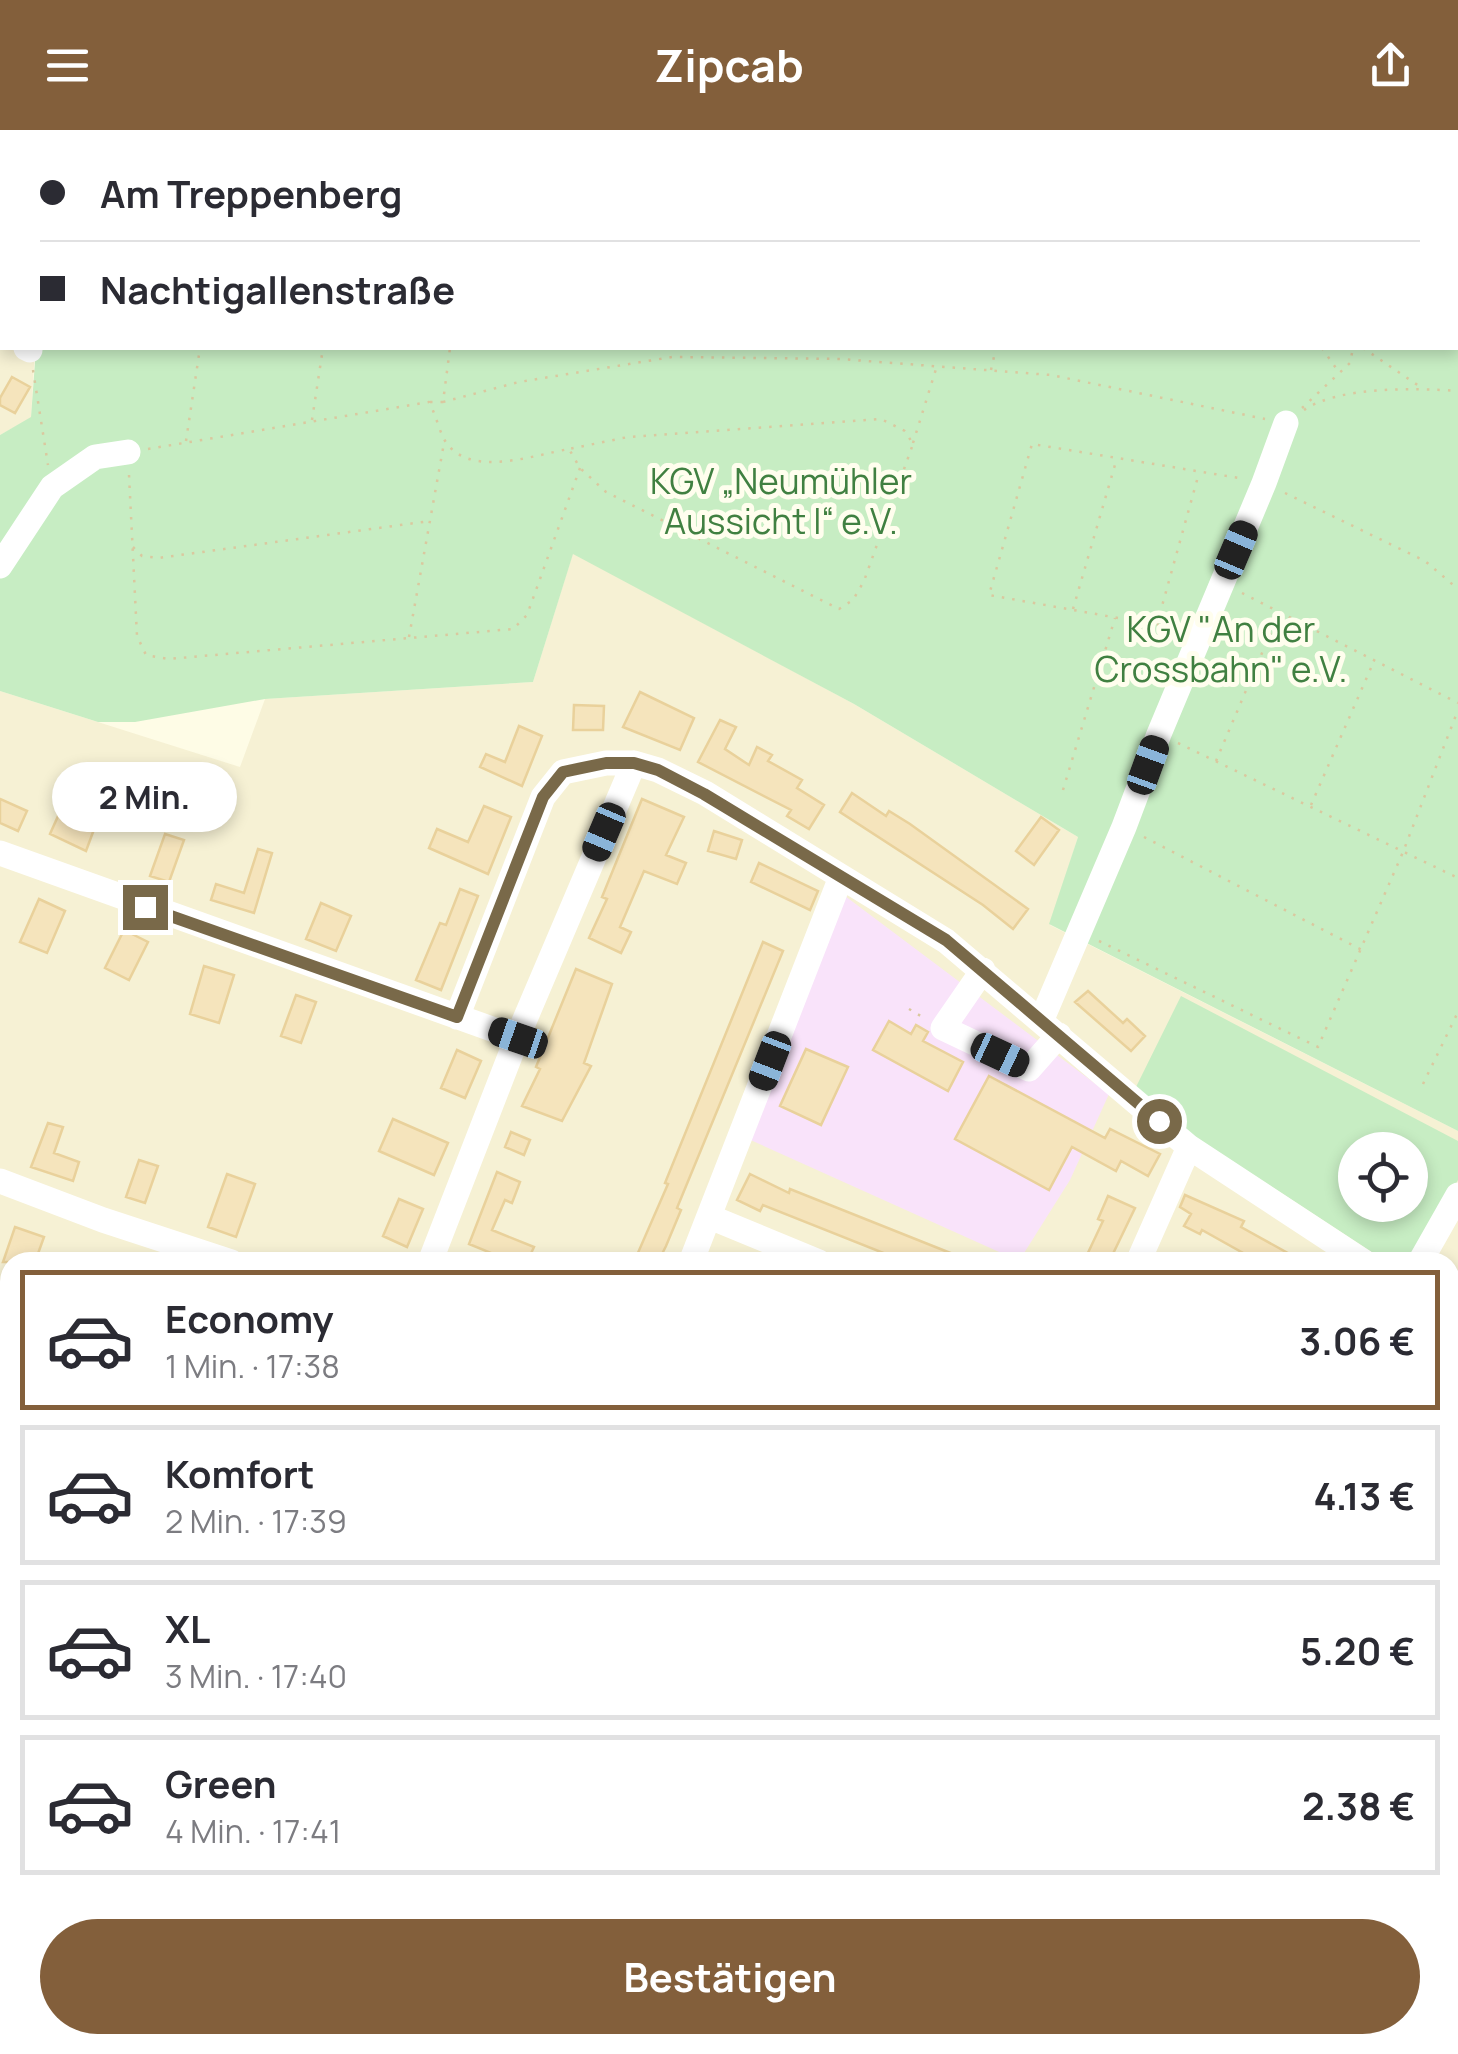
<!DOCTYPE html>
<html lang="de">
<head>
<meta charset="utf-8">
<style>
  :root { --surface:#fff; --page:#f7f7f7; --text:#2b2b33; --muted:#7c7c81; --line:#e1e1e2; --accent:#835f3b }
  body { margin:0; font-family:Manrope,sans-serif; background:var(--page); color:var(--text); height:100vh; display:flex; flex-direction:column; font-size:38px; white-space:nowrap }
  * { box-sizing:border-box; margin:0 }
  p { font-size:32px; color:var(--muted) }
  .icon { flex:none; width:55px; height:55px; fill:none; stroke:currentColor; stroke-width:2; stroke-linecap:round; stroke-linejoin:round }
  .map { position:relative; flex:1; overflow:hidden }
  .details { position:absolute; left:0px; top:1122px; width:1460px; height:802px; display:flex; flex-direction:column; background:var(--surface); border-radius:30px 30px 0 0; box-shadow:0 5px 15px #0003 }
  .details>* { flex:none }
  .banner { position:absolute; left:0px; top:0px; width:1460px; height:220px; box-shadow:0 5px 15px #0003; display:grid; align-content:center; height:220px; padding:0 40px; background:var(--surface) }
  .fabs { position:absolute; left:1338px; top:1002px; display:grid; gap:20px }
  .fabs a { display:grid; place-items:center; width:90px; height:90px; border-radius:50%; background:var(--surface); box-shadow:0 5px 15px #0003; font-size:50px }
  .end { position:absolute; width:45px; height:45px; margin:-22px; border:12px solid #796949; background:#fff; box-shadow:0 0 0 5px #fff }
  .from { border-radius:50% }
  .bubble { position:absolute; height:70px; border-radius:35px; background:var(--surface); box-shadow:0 5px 15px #0003; font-size:32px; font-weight:700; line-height:70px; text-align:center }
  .car { position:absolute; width:30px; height:60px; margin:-30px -15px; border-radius:12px; box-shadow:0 0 8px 2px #0007; background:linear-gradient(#222 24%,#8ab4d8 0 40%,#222 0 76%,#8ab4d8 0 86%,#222 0) }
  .banner b { display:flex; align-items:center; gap:35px; height:95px; font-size:38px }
  .banner b+b { border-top:2px solid var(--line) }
  .banner i { width:25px; height:25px; background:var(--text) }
  ul { padding:18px 0 0; list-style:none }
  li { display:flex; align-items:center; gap:30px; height:140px; margin:0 20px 15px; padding:0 20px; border:5px solid var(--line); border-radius:0px }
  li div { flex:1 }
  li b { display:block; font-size:38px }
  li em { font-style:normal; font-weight:700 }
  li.active { border-color:var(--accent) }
  li>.icon { width:90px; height:90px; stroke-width:1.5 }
  .button { display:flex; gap:20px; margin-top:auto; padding:20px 40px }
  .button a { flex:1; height:115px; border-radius:60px; background:var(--accent); color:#fff; font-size:40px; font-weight:700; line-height:115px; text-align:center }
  header { display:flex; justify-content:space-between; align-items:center; height:130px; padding:0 40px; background:var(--accent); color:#fff; font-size:45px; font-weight:700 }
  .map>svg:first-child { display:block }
  .residential { fill:#f6f1d4; fill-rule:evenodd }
  .education { fill:#f9e3fa }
  .green { fill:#c7edc3; fill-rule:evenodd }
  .building { fill:#f5e4bc; stroke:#e9d19b; stroke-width:2.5 }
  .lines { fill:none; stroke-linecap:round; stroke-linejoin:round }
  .path { stroke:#dac89f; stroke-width:2.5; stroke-dasharray:2.5 8; stroke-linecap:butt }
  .minor { stroke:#fff; stroke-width:25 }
  .route { stroke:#796949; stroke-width:12 }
  .labels { text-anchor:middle; stroke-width:10; stroke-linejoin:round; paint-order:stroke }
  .park-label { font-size:35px; fill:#408041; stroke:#fffeee }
</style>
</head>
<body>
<header><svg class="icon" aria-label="menu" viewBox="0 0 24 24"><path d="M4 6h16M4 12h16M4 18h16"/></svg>Zipcab<svg class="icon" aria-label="share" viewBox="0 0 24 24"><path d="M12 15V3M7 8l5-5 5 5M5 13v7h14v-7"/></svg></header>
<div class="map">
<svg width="1458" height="1924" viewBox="0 0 1458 1924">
  <rect width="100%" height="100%" fill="#fefce6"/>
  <!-- residential -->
  <path class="residential" d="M 0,81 L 2,218 L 35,218 L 31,288 L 0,305 Z
    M 573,423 L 854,574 L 1078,707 L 1050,795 L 1458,1001 L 1458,1924 L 0,1924 L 0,561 L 240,637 L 265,569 L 533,552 ZM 1355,1020 L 1410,1020 L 1410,1075 L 1355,1075 ZM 10,1132 L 1450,1132 L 1450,1915 L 10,1915 Z"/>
  <!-- education -->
  <path class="education" d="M 841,763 L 1109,964 L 1070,1050 L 1019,1131 L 746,1008 Z"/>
  <!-- green -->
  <path class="green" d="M 0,0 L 1443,0 L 1444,2 L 2,2 L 2,82 Z
    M 1458,27 L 1458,1001 L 1049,794 L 1078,707 L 854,574 L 573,424 L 533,552 L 265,569 L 135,592 L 98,592 L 0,561 L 0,305 L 31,287 L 36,218 L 1458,218 Z
    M 1181,866 L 1458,1011 L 1458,1050 L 1411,1132 L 1387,1132 L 1194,1006 L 1136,957 ZM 1355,1020 L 1410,1020 L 1410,1075 L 1355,1075 Z"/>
  <!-- building -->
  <path class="building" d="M 12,247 L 30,257 L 15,283 L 0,275 L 0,268 Z
    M 640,562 L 694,588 L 680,620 L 623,597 Z
    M 574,575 L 604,576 L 603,600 L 573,600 Z
    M 720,590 L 736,597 L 725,619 L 749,635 L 757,617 L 772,625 L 768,631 L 802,650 L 797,658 L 824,675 L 809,699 L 787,686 L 791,680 L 698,632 Z
    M 519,596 L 542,606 L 522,656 L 480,637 L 486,624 L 505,632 Z
    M 852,663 L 886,686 L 889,681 L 910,694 L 1028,779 L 1013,799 L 983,775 L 840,682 Z
    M 0,669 L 27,681 L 18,701 L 0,693 Z
    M 91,669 L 103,675 L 86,721 L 50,704 L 59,684 L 80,693 Z
    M 642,669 L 684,687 L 666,725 L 686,733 L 677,754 L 644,741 L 620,797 L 631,802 L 621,823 L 589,808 L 607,769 L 602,767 Z
    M 484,676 L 511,687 L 488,744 L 429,718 L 437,699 L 468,712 Z
    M 1041,687 L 1059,700 L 1034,735 L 1016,721 Z
    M 714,701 L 742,710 L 736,729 L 708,721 Z
    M 165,704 L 184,710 L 169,752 L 150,746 Z
    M 258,719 L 272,723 L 254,783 L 211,770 L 216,754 L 244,763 Z
    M 759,733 L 818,761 L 810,780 L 751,752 Z
    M 460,759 L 478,766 L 441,860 L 416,850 L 440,793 L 446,795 Z
    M 39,769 L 65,781 L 47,823 L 20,812 Z
    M 321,773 L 351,786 L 336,821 L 306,809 Z
    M 124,800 L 148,812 L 129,850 L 105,838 Z
    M 763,812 L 783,821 L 677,1078 L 681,1080 L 666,1116 L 658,1132 L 653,1132 L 637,1125 L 668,1054 L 665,1053 Z
    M 204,836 L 234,845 L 219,893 L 190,884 Z
    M 576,839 L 612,854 L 584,933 L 591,936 L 562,991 L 522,976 L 540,939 L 536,937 Z
    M 1088,861 L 1123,893 L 1127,889 L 1145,906 L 1131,921 L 1075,872 Z
    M 296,865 L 316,872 L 301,913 L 281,906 Z
    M 889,891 L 911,904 L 916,895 L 928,902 L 923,911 L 963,932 L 948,961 L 873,920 Z
    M 806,919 L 848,937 L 821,995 L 780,976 Z
    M 457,920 L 481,931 L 465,968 L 441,958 Z
    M 989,946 L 1105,1008 L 1110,999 L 1160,1024 L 1148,1046 L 1121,1031 L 1116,1041 L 1072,1017 L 1049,1060 L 955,1009 Z
    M 393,989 L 448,1013 L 434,1045 L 379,1021 Z
    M 48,993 L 63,997 L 54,1023 L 79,1032 L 73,1051 L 31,1037 Z
    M 511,1002 L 530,1010 L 524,1025 L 505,1017 Z
    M 139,1030 L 158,1036 L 145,1073 L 126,1067 Z
    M 497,1042 L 520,1052 L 512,1073 L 505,1070 L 492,1100 L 534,1117 L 527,1132 L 513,1132 L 469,1114 Z
    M 227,1044 L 255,1054 L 236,1107 L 208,1097 Z
    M 750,1044 L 789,1063 L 790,1059 L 973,1132 L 906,1132 L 763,1075 L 760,1081 L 737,1070 Z
    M 1185,1065 L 1244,1091 L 1241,1097 L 1304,1132 L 1237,1132 L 1243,1123 L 1202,1100 L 1200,1104 L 1184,1096 L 1191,1084 L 1180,1077 Z
    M 1108,1066 L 1135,1078 L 1109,1132 L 1100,1132 L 1086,1127 L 1103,1091 L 1098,1089 Z
    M 399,1069 L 423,1079 L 407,1117 L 383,1106 Z
    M 15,1097 L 44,1107 L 35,1132 L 3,1132 Z"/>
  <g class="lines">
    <!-- path -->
    <path class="path" d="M 430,0 L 435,2
      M 817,0 L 822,2
      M 1001,0 L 1007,2
      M 1424,0 L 1426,2
      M 71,2 L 72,0
      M 232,2 L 232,0
      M 355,2 L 356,0
      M 474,2 L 474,0
      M 0,13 L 2,13
      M 1322,218 L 1338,241
      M 1363,218 L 1419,256
      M 33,240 L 48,335
      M 991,240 L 996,218
      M 430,272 L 443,272 L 450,218
      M 443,272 L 519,252 L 672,227 L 840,229 L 1051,245 L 1265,289
      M 1302,278 L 1350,233 L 1353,218
      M 1304,280 C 1339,256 1416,258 1458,261
      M 312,290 L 323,218
      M 186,311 L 200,218
      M 913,313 L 936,239
      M 148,319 L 429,272 C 436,284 440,306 448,315 C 474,347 534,325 569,319 L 580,338 L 606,362 L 839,479 L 853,470 L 864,451 L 913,314 L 905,301 L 881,289 L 628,307 L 569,319
      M 129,345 L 137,506 L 146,525 L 168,529 L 513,499 L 527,485 L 580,338
      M 1285,363 L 1425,431 L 1458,459
      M 133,417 L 142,426 L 158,428 L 430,391
      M 1242,463 L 1458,573
      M 1073,479 L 1117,328
      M 1157,494 L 1199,343
      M 1180,499 L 989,465 L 1032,314 L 1245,349
      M 409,507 L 444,313
      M 1178,613 L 1458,748
      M 1216,631 L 1279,483
      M 1063,660 L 1115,488
      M 1311,675 L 1374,531
      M 1144,707 L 1362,820
      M 1099,811 L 1318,917 L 1403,722 L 1458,580
      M 909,879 L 924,888
      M 1423,954 L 1458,882
      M 1059,1924 L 1064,1915"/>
    <!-- minor -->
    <path class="minor" d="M 0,201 L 2,202
      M 26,218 L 30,220
      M 0,436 L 52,357 L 95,327 L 128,322
      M 0,723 L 517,908
      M 983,840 L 943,898 L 1029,939 L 1059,905
      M 457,887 L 543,667 L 563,642 L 606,633 L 634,633 L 658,640 L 705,663 L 946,811 L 1189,1017 L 1364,1132
      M 1042,889 L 1124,697 L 1159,604 L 1264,353 L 1286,293
      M 0,1051 L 103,1090 L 231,1132
      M 710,1087 L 819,1132
      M 430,1132 L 517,908 L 634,633
      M 691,1132 L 841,747
      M 1138,1132 L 1189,1017
      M 1420,1132 L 1458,1065
      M 1450,1179 L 1458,1183
      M 0,1389 L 10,1391
      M 1450,1569 L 1455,1559
      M 0,1601 L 10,1604
      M 581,1915 L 604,1924
      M 78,1924 L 82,1915
      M 278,1924 L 281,1915
      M 449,1924 L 455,1915
      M 846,1924 L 851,1915
      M 1261,1924 L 1266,1915"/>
  </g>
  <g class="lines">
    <!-- route -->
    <path class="route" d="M 145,777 L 457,887 L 543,667 L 563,642 L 606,633 L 634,633 L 658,640 L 704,664 L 946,810 L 1159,991"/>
  </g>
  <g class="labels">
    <!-- park labels -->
    <g class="park-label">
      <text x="781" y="364">KGV „Neumühler<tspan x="781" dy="40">Aussicht I“ e.V.</tspan></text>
      <text x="1221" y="512">KGV "An der<tspan x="1221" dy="40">Crossbahn" e.V.</tspan></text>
    </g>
  </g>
</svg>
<div class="fabs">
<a><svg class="icon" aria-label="locate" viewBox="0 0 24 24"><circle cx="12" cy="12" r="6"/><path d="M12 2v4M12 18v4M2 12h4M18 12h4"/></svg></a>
</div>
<i class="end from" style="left:1159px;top:991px"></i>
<i class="end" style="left:145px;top:777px"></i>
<div class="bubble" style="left:52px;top:632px;width:185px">2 Min.</div>
<i class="car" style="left:1236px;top:420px;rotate:23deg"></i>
<i class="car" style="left:1148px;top:635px;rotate:20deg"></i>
<i class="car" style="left:604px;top:702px;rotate:203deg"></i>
<i class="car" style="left:518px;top:908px;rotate:289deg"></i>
<i class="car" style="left:1000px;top:925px;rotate:115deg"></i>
<i class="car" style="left:770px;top:931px;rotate:201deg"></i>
<div class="banner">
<b><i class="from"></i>Am Treppenberg</b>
<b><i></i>Nachtigallenstraße</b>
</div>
<section class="details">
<ul>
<li class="active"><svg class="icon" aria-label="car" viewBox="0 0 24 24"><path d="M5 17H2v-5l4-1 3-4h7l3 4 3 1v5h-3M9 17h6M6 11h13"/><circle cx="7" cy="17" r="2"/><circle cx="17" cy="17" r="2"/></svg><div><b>Economy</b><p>1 Min. · 17:38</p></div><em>3.06 €</em></li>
<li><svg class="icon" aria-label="car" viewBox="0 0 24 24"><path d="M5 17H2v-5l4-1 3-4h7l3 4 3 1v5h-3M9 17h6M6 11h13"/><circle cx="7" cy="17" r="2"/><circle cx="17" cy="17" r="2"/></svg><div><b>Komfort</b><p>2 Min. · 17:39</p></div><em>4.13 €</em></li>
<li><svg class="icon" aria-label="car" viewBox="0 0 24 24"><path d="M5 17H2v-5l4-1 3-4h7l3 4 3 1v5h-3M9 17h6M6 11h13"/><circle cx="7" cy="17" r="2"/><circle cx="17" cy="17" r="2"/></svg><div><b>XL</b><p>3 Min. · 17:40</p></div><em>5.20 €</em></li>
<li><svg class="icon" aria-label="car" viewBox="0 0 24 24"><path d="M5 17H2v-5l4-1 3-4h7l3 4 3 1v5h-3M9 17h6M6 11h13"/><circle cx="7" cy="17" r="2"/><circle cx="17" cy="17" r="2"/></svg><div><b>Green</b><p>4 Min. · 17:41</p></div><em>2.38 €</em></li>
</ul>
<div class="button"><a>Bestätigen</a></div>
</section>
</div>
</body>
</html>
